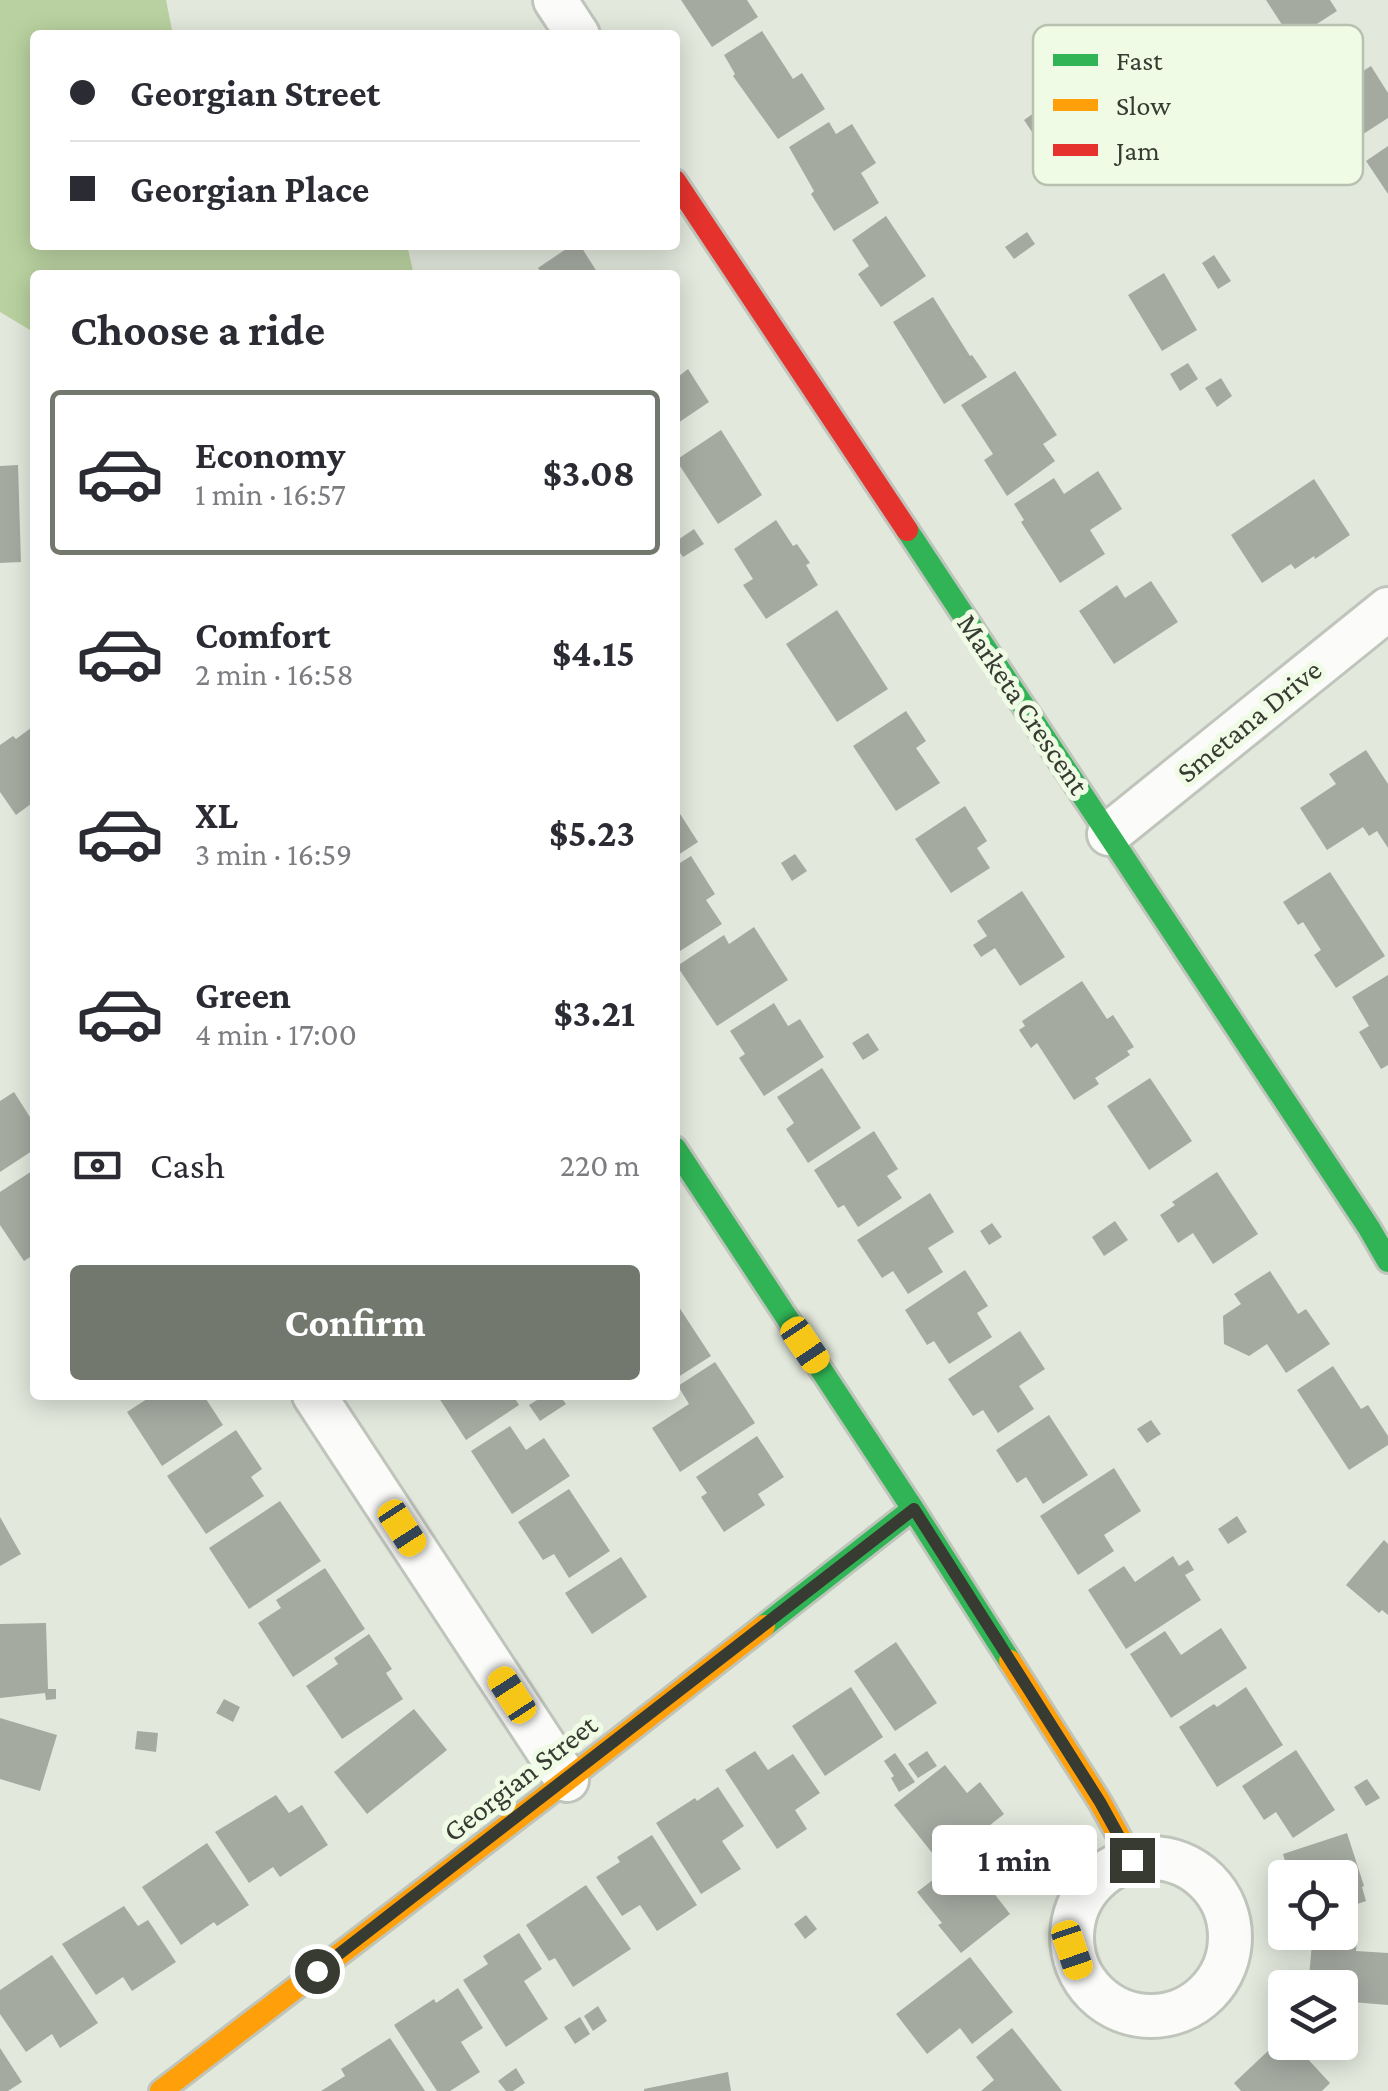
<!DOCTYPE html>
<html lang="en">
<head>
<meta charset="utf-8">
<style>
  :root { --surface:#fff; --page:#f7f7f7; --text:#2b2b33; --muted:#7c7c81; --line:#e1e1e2; --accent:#73786e }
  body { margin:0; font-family:"Crimson Pro",serif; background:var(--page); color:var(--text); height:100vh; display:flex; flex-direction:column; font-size:38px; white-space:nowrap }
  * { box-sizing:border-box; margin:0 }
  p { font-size:32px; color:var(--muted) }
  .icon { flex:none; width:55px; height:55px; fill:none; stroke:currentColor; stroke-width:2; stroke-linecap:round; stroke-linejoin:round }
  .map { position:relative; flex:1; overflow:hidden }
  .drawer { position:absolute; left:30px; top:270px; width:650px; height:1130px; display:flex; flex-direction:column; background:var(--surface); border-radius:10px; box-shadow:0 5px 25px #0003 }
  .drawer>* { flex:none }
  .banner { position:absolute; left:30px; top:30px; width:650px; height:220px; border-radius:10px; box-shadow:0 5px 25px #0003; display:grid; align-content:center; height:220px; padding:0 40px; background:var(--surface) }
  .fabs { position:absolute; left:1268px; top:1860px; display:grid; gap:20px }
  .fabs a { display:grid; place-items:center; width:90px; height:90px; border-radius:10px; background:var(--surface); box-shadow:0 5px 25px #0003; font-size:50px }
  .end { position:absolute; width:45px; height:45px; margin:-22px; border:12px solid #373b32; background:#fff; box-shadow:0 0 0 5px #fff }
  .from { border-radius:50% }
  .bubble { position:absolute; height:70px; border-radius:10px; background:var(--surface); box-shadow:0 5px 25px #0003; font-size:32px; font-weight:700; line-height:70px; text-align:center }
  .car { position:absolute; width:30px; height:60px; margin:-30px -15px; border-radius:12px; box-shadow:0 0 8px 2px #0007; background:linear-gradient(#f5c518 24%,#345 0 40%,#f5c518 0 76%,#345 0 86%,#f5c518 0) }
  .banner b { display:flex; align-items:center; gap:35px; height:95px; font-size:38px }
  .banner b+b { border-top:2px solid var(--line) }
  .banner i { width:25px; height:25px; background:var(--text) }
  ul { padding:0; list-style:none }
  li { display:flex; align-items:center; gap:30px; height:165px; margin:0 20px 15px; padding:0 20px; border:5px solid transparent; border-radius:10px }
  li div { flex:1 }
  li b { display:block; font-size:38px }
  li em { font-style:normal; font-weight:700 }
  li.on { border-color:var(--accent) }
  li>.icon { width:90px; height:90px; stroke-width:1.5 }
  h2 { padding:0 40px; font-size:45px; line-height:120px }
  .pay { display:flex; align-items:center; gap:25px; height:110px; padding:0 40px; font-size:38px }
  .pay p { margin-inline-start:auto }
  .primary-button { display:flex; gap:20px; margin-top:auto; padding:20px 40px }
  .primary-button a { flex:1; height:115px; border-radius:10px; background:var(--accent); color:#fff; font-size:40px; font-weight:700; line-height:115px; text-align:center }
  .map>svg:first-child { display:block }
  .forest { fill:#b9d1a0 }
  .building { fill:#a5aaa1 }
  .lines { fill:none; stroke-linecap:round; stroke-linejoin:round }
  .street-casing { stroke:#c0c5bc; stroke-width:48 }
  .fast-casing { stroke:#c0c5bc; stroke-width:28 }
  .slow-casing { stroke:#c0c5bc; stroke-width:28 }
  .jam-casing { stroke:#c0c5bc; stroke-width:28 }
  .street { stroke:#fbfcfa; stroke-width:42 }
  .fast { stroke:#30b455; stroke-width:22 }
  .slow { stroke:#ff9f0a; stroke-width:22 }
  .jam { stroke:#e5322d; stroke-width:22 }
  .route { stroke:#373b32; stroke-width:12 }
  .labels { text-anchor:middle; stroke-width:10; stroke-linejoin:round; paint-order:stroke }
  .street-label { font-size:30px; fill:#373b32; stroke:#effbe4 }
  .key { fill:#effbe4; stroke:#b8c1af; stroke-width:2.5 }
  .key-label { font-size:28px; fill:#373b32 }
</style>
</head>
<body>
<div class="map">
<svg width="1388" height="2091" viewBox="0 0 1388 2091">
  <rect width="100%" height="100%" fill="#e2e8dc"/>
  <!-- forest -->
  <path class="forest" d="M 0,0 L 166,0 L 173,35 L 35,35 L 35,245 L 407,245 L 414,275 L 35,275 L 35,333 L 0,312 Z"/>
  <!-- building -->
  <path class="building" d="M 681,0 L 747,0 L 758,17 L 712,47 Z
    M 1266,0 L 1330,0 L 1337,11 L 1292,40 Z
    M 762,31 L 793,79 L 802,73 L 825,109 L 778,139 L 733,76 L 735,74 L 724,55 Z
    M 1340,35 L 1363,71 L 1371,66 L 1388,93 L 1388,118 L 1357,138 L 1305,57 Z
    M 1054,99 L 1068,120 L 1038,141 L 1024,120 Z
    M 829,122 L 836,134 L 852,124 L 876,163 L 861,173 L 879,203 L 834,231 L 811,194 L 814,191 L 789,147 Z
    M 1388,146 L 1388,194 L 1366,161 Z
    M 886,216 L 926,276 L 881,307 L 858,274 L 869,266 L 852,240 Z
    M 1027,232 L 1035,244 L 1014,259 L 1005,247 Z
    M 572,245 L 580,245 L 599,275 L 543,275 L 538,268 Z
    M 1214,255 L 1231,281 L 1218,289 L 1202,263 Z
    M 1164,273 L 1197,330 L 1162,351 L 1128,295 Z
    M 933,297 L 970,356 L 972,355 L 987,377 L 944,404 L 893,322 Z
    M 1188,363 L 1198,379 L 1180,391 L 1170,374 Z
    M 675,369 L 679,376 L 688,369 L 709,402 L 675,425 Z
    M 1015,371 L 1057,435 L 1043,444 L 1055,461 L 1007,496 L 984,460 L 993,454 L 961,405 Z
    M 1221,378 L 1232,396 L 1217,407 L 1205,388 Z
    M 721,430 L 762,495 L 718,524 L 676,460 Z
    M 18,465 L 21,562 L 0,563 L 0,466 Z
    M 1098,471 L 1122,509 L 1090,530 L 1105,554 L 1060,583 L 1021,522 L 1024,520 L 1014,504 L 1054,478 L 1064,494 Z
    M 1314,479 L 1350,535 L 1315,559 L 1314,556 L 1295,569 L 1291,564 L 1262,583 L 1231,535 Z
    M 776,520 L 793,546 L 797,544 L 810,563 L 806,565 L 818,585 L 766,619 L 743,585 L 753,579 L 734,549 Z
    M 694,529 L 704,544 L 683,557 L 675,546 L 675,542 Z
    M 1151,581 L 1178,622 L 1114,664 L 1079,611 L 1117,585 L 1125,598 Z
    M 837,610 L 888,689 L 837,722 L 786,644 Z
    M 906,711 L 926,741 L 916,748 L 940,783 L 896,811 L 853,746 Z
    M 35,725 L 35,801 L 16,815 L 0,792 L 0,745 L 13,736 L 16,739 Z
    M 1366,750 L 1388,784 L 1388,848 L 1377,831 L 1369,836 L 1363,827 L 1327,850 L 1300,808 L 1336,784 L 1329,774 Z
    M 675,806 L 698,842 L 675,857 Z
    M 965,806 L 987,841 L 977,848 L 990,868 L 951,893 L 915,839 Z
    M 795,854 L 807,871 L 792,881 L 781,863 Z
    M 691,856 L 715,894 L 706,900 L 722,924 L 677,953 L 675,949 L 675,866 Z
    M 1330,872 L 1385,956 L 1336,988 L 1314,955 L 1321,950 L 1303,922 L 1298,925 L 1283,902 Z
    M 1022,891 L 1065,957 L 1020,986 L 995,948 L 981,957 L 973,945 L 987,936 L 977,921 Z
    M 754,927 L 788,980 L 717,1026 L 677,966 L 724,935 L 729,944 Z
    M 1388,975 L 1388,1065 L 1381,1069 L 1359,1032 L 1369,1026 L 1352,997 Z
    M 1082,981 L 1107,1019 L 1113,1015 L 1134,1047 L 1127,1051 L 1130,1055 L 1095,1078 L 1099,1084 L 1074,1100 L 1037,1043 L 1031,1048 L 1019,1030 L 1025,1026 L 1022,1021 Z
    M 774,1003 L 788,1026 L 800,1019 L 824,1057 L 764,1096 L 739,1058 L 745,1054 L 730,1031 Z
    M 868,1033 L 879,1050 L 863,1060 L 852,1043 Z
    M 822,1068 L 861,1128 L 808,1163 L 786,1129 L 794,1123 L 777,1097 Z
    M 1150,1078 L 1192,1141 L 1149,1170 L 1107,1106 Z
    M 14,1092 L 35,1125 L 35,1149 L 0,1172 L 0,1101 Z
    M 874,1131 L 898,1169 L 887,1176 L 902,1198 L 858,1227 L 844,1205 L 838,1208 L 814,1170 Z
    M 35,1169 L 35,1254 L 24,1261 L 0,1225 L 0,1192 Z
    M 1217,1172 L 1258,1234 L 1213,1264 L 1193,1233 L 1178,1243 L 1160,1215 L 1175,1205 L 1172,1202 Z
    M 930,1193 L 954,1232 L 928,1248 L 943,1272 L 908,1294 L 893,1271 L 882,1278 L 857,1240 Z
    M 1115,1221 L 1128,1240 L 1104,1256 L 1092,1237 Z
    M 992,1223 L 1002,1237 L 989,1245 L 980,1231 Z
    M 965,1270 L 988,1306 L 977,1313 L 992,1337 L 949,1364 L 934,1341 L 927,1345 L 905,1310 Z
    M 1270,1271 L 1298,1314 L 1306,1309 L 1330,1344 L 1286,1373 L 1267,1344 L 1249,1356 L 1224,1344 L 1223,1316 L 1241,1304 L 1234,1294 Z
    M 675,1301 L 711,1356 L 675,1379 Z
    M 1020,1331 L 1045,1369 L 1019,1386 L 1034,1409 L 998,1433 L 983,1410 L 973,1416 L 948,1379 Z
    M 715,1362 L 755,1423 L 680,1472 L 652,1428 L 689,1404 L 678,1386 Z
    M 1333,1366 L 1361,1409 L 1368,1405 L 1388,1436 L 1388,1445 L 1349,1470 L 1297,1390 Z
    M 153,1395 L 212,1395 L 206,1399 L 223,1425 L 162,1466 L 127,1412 Z
    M 437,1395 L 513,1395 L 519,1405 L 466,1440 Z
    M 545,1395 L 559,1395 L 566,1404 L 540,1421 L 529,1405 Z
    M 1049,1415 L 1088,1475 L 1043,1504 L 1026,1477 L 1017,1483 L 996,1450 Z
    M 1151,1420 L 1161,1434 L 1147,1443 L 1137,1429 Z
    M 510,1426 L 526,1450 L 544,1438 L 570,1476 L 512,1514 L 471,1451 Z
    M 236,1430 L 262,1469 L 251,1477 L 264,1496 L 206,1534 L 167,1476 Z
    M 757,1436 L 784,1477 L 758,1494 L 765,1505 L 724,1532 L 701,1497 L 707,1493 L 696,1477 Z
    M 1114,1468 L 1141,1511 L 1104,1535 L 1114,1551 L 1078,1575 L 1040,1516 Z
    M 569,1489 L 610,1551 L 569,1578 L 554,1554 L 543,1560 L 518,1522 Z
    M 280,1501 L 321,1561 L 249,1609 L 209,1548 Z
    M 1237,1516 L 1247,1532 L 1228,1544 L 1218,1529 Z
    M 0,1517 L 21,1554 L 0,1566 Z
    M 1384,1540 L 1388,1544 L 1388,1615 L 1382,1610 L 1379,1613 L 1346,1585 Z
    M 1173,1556 L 1179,1566 L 1188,1560 L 1194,1570 L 1185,1575 L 1201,1600 L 1126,1649 L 1088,1590 L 1124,1566 L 1135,1582 Z
    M 621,1557 L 647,1597 L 592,1634 L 565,1593 Z
    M 325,1568 L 365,1629 L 293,1677 L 258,1623 L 281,1608 L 276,1600 Z
    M 46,1623 L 48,1689 L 56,1689 L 56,1699 L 46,1700 L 45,1693 L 0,1698 L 0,1624 Z
    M 1221,1628 L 1247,1668 L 1171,1718 L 1130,1654 L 1165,1631 L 1181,1655 Z
    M 369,1634 L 392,1669 L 386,1673 L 403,1699 L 342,1739 L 306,1686 L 338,1664 L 334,1658 Z
    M 896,1642 L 937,1703 L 895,1731 L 854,1671 Z
    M 851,1687 L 883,1737 L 825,1776 L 792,1726 Z
    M 1246,1687 L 1283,1745 L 1217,1787 L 1179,1727 L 1214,1704 L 1217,1707 Z
    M 224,1699 L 240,1707 L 233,1722 L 216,1713 Z
    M 414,1709 L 447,1750 L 367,1814 L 334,1772 Z
    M 0,1718 L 57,1735 L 40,1791 L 0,1779 Z
    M 137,1731 L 158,1733 L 156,1752 L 135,1749 Z
    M 1296,1750 L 1335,1810 L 1293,1838 L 1276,1812 L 1264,1820 L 1242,1786 Z
    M 755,1751 L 768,1770 L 793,1754 L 820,1793 L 795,1810 L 807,1829 L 777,1849 L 725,1770 Z
    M 927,1751 L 937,1766 L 918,1778 L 908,1764 Z
    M 895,1753 L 915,1782 L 899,1792 L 891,1778 L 894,1776 L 884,1761 Z
    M 945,1765 L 967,1793 L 980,1782 L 1004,1814 L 941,1864 L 894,1805 Z
    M 1367,1779 L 1380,1798 L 1366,1806 L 1354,1787 Z
    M 718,1787 L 744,1826 L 722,1841 L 741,1869 L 701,1894 L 656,1823 L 695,1798 L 697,1801 Z
    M 276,1795 L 289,1813 L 302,1805 L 328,1845 L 280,1877 L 273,1867 L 249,1883 L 215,1832 Z
    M 1347,1833 L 1364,1886 L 1362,1887 L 1366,1901 L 1340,1910 L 1340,1878 L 1290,1878 L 1283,1854 Z
    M 652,1835 L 697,1905 L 657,1931 L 640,1905 L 622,1916 L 596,1877 L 620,1862 L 617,1857 Z
    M 207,1843 L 249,1905 L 217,1926 L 214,1922 L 181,1945 L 142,1887 Z
    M 976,1847 L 1005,1883 L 993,1892 L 1010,1914 L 961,1953 L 938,1925 L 942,1923 L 917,1892 Z
    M 586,1885 L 631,1949 L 573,1987 L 555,1958 L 549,1961 L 526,1925 Z
    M 124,1906 L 138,1926 L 148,1920 L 176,1962 L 132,1991 L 123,1977 L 96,1995 L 62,1944 Z
    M 806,1915 L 817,1929 L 805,1939 L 794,1924 Z
    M 1340,1928 L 1358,1930 L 1356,1951 L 1388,1953 L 1388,2005 L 1340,2001 L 1340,1988 L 1308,1988 L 1313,1932 L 1340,1932 Z
    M 519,1933 L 542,1969 L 524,1981 L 548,2019 L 506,2047 L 463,1980 L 488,1964 L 483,1956 Z
    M 52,1955 L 98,2023 L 60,2048 L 52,2034 L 26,2052 L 0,2014 L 0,1990 Z
    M 970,1957 L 1013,2012 L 972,2044 L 960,2028 L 927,2054 L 896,2014 Z
    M 458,1988 L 483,2028 L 461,2042 L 480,2072 L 450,2091 L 437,2091 L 394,2025 L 434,1999 L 436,2003 Z
    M 598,2006 L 607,2021 L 593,2031 L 584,2016 Z
    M 580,2017 L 590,2034 L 575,2044 L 564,2027 Z
    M 1012,2028 L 1062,2091 L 981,2091 L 994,2080 L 976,2057 Z
    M 1285,2035 L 1285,2042 L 1292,2042 L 1330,2083 L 1322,2091 L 1241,2091 L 1234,2083 Z
    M 390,2038 L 425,2091 L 321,2091 L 345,2076 L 341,2069 Z
    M 0,2048 L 22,2082 L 8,2091 L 0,2091 Z
    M 516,2068 L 525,2083 L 513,2091 L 506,2091 L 498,2081 Z
    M 728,2072 L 731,2091 L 644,2091 L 644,2089 Z"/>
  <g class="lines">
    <defs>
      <path id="street" d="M 555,0 L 578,35
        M 1109,834 L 1388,609
        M 314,1395 L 567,1780
        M1072 1937a79 79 0 1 1 158 0a79 79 0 1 1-158 0Z"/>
      <path id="fast" d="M 907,530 L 1369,1228 L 1388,1261
        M 675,1148 L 913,1509 L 1010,1661
        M 764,1626 L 913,1509"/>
      <path id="slow" d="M 1010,1661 L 1100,1802 L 1132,1860
        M 161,2091 L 567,1780 L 764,1626"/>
      <path id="jam" d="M 675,181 L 907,530"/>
    </defs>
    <!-- street casing -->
    <use href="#street" class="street-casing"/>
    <!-- fast casing -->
    <use href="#fast" class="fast-casing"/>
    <!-- slow casing -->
    <use href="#slow" class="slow-casing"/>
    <!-- jam casing -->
    <use href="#jam" class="jam-casing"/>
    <!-- street -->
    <use href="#street" class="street"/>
    <!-- fast -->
    <use href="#fast" class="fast"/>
    <!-- slow -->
    <use href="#slow" class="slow"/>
    <!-- jam -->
    <use href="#jam" class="jam"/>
  </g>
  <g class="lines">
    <!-- route -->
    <path class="route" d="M 317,1971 L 914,1509 L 1100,1802 L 1132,1860"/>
  </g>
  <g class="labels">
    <!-- street labels -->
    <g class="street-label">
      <text transform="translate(1023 704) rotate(56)" y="10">Marketa Crescent</text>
      <text transform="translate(1249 721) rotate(-39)" y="10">Smetana Drive</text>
      <text transform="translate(520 1778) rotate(-38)" y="10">Georgian Street</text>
    </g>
  </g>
  <!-- legend -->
  <rect x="1033" y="25" width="330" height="160" rx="15" class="key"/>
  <rect x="1053" y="54" width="45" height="12" fill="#30b455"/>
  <rect x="1053" y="99" width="45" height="12" fill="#ff9f0a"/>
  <rect x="1053" y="144" width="45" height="12" fill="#e5322d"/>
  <g class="key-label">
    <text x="1116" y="70">Fast</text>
    <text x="1116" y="115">Slow</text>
    <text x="1116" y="160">Jam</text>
  </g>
</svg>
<div class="fabs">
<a><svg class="icon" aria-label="locate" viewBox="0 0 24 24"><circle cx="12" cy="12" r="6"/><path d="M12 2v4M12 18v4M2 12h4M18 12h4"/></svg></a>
<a><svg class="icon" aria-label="layers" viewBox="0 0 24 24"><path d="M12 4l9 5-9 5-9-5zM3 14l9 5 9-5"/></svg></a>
</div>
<i class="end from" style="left:317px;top:1971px"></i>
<i class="end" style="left:1132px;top:1860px"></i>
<div class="bubble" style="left:932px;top:1825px;width:165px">1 min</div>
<i class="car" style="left:805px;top:1345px;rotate:146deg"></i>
<i class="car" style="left:402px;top:1528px;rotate:147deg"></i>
<i class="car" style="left:512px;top:1695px;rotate:327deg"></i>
<i class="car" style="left:1072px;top:1950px;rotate:161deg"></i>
<div class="banner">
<b><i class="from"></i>Georgian Street</b>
<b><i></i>Georgian Place</b>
</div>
<section class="drawer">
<h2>Choose a ride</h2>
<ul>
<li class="on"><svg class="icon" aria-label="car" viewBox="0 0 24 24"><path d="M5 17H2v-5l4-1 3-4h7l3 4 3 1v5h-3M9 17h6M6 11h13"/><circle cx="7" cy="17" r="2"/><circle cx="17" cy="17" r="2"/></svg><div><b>Economy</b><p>1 min · 16:57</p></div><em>$3.08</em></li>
<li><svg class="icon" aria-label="car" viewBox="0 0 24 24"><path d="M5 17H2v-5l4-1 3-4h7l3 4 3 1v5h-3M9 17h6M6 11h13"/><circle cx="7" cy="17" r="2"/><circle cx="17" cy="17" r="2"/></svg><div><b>Comfort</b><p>2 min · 16:58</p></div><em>$4.15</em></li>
<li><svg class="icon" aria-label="car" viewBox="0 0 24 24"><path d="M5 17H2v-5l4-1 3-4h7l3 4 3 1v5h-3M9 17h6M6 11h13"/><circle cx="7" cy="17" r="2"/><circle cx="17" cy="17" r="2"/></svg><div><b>XL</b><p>3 min · 16:59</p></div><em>$5.23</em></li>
<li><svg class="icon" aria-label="car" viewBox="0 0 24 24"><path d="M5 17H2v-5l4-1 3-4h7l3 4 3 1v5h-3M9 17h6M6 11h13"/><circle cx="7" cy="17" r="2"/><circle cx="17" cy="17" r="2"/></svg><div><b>Green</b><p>4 min · 17:00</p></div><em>$3.21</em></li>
</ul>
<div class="pay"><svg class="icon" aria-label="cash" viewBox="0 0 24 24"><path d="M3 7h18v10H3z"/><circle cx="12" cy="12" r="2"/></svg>Cash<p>220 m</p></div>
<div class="primary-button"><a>Confirm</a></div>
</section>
</div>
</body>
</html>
